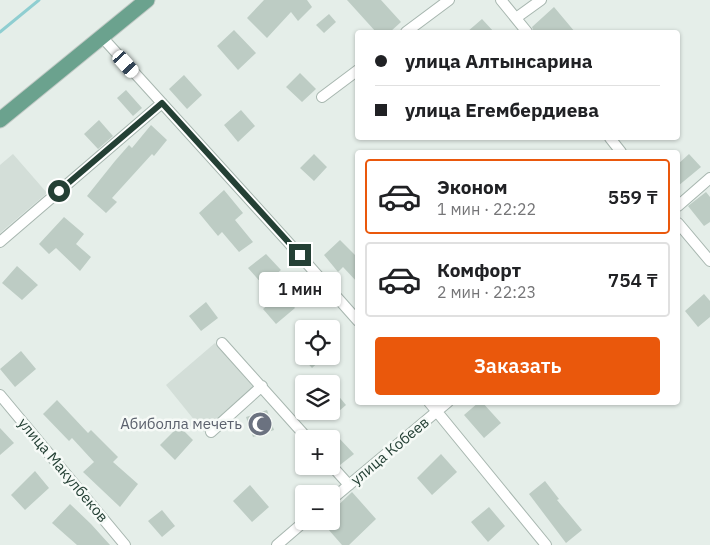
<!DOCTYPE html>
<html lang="ru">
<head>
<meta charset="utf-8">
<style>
  :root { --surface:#fff; --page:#f6f6f6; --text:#202124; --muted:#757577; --line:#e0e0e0; --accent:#ea580c }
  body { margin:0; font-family:"IBM Plex Sans",sans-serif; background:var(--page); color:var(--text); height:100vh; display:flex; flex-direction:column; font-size:19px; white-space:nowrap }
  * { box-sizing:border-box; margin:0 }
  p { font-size:16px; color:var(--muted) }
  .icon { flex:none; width:28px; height:28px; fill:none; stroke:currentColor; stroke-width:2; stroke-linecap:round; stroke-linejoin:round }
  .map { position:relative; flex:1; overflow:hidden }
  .side { position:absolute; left:355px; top:150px; width:325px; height:255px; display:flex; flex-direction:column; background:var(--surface); border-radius:5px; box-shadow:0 1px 4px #0004 }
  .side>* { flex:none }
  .guide { position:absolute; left:355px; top:30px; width:325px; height:110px; border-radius:5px; box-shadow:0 1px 4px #0004; display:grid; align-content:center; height:110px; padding:0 20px; background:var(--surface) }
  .buttons { position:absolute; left:295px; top:320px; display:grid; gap:10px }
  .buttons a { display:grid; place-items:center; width:45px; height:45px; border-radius:5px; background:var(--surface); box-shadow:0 1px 4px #0004; font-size:25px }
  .end { position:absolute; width:22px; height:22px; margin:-11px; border:6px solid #244035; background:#fff; box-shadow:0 0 0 2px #fff }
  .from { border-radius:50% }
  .bubble { position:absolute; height:35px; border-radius:5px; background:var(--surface); box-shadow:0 1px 4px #0004; font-size:16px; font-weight:600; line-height:35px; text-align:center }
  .car { position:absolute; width:15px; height:30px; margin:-15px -8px; border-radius:6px; box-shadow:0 0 4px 1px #0007; background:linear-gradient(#fff 24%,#345 0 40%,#fff 0 76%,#345 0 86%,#fff 0) }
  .guide b { display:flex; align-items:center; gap:18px; height:48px; font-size:19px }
  .guide b+b { border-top:1px solid var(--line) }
  .guide i { width:12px; height:12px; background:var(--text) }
  ul { padding:9px 0 0; list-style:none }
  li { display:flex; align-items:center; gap:15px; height:75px; margin:0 10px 8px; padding:0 10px; border:2px solid var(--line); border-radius:5px }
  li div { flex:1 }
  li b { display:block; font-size:19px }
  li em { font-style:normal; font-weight:600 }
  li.active { border-color:var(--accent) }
  li>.icon { width:45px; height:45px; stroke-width:1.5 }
  .primary-button { display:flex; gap:10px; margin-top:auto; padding:10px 20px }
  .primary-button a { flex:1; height:58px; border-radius:5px; background:var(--accent); color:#fff; font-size:20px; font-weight:600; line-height:58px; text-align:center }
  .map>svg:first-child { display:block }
  .built { fill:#d3ded8 }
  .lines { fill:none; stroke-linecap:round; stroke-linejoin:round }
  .stream { stroke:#8fced1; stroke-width:3 }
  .building { fill:#bdccc4 }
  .street-casing { stroke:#a7b6af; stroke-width:12 }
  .primary-casing { stroke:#c2cac6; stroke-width:17 }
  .street { stroke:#fff; stroke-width:10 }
  .primary { stroke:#6ba28e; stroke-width:15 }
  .route { stroke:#244035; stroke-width:6 }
  .labels { text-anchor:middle; stroke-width:5; stroke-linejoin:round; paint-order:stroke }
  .worship-label { font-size:15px; fill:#5b616d; stroke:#f6faf7; text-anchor:end }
  .street-label { font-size:15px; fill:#244035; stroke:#f6faf7 }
</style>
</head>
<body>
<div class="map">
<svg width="710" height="545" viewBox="0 0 710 545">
  <rect width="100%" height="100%" fill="#e5eee9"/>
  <!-- built -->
  <path class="built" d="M 13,154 L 47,193 L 0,233 L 0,165 Z
    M 215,343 L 254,388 L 204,432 L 166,385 Z"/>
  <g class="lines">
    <!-- stream -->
    <path class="stream" d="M 0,32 L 39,0"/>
  </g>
  <!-- building -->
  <path class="building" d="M 264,0 L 307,0 L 312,7 L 298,21 L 291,12 L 267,38 L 247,18 Z
    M 347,0 L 381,0 L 401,22 L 390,32 L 376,32 Z
    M 554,7 L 575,32 L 534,32 L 532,27 Z
    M 329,14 L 336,22 L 324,33 L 316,25 Z
    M 482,19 L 494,32 L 467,32 Z
    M 234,30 L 256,53 L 238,70 L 217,46 Z
    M 300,73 L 316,89 L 302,102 L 286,87 Z
    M 184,75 L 202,95 L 187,109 L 169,89 Z
    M 126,90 L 142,108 L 133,116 L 117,98 Z
    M 241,110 L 255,126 L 238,142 L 224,125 Z
    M 99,120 L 113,136 L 98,149 L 84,134 Z
    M 151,125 L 167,140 L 154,156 L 152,154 L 112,198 L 117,202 L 106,213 L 87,196 L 115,161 L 129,145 L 132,148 Z
    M 314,154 L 327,167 L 314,181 L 300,168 Z
    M 689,154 L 701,167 L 678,186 L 678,164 Z
    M 224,190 L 243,213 L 235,220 L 253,242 L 239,252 L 222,232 L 218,236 L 199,213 Z
    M 706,192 L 710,197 L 710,222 L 704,226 L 688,206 Z
    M 64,217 L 84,234 L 76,244 L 91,257 L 80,271 L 56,248 L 49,254 L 39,244 Z
    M 340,240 L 358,258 L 358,283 L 343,267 L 338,272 L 324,255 Z
    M 266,254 L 281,270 L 263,285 L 248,268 Z
    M 17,266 L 38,285 L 22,300 L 2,283 Z
    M 283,292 L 295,308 L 276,324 L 263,309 Z
    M 704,294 L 710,301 L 710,317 L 698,327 L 685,311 Z
    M 206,302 L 218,318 L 201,331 L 189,316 Z
    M 21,351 L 36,369 L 15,387 L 0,369 Z
    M 301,356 L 325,356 L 312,368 Z
    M 331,387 L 346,405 L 331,418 Z
    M 57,400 L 88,433 L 91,430 L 118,457 L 113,462 L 138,484 L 120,507 L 83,472 L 94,462 L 72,438 L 69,441 L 43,414 Z
    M 479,402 L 482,402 L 501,423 L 484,438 L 464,415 Z
    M 267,410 L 274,430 L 253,437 L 246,417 Z
    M 179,426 L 193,440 L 175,460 L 160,445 Z
    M 0,428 L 14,443 L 0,455 Z
    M 338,437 L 354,454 L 340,465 L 331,456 L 331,442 Z
    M 441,454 L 457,472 L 432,495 L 417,478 Z
    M 35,471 L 49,488 L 25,510 L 11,495 Z
    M 545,481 L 559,499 L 557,500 L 582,530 L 566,543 L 529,494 Z
    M 250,485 L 269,507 L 252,522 L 233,501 Z
    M 352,492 L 376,519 L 349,545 L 342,545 L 321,521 L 331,521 L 331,512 Z
    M 70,504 L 91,524 L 110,545 L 77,545 L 52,523 Z
    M 489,507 L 505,526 L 488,542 L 471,522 Z
    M 162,510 L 175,526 L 162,537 L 148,521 Z"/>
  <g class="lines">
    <defs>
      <path id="street" d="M 501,0 L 527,32
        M 516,18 L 541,0
        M 406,32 L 449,0
        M 102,37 L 288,242 L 358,321
        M 322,97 L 358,70
        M 610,138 L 621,152
        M 678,206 L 710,178
        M 678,223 L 710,261
        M 0,242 L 162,103
        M 222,343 L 308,439
        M 0,395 L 125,545
        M 429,402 L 546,545
        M 211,432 L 262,386
        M 331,465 L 349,485
        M 331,500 L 448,402
        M 277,545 L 305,521"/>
      <path id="primary" d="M 0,120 L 147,0"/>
    </defs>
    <!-- street casing -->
    <use href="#street" class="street-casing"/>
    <!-- primary casing -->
    <use href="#primary" class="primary-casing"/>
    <!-- street -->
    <use href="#street" class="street"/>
    <!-- primary -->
    <use href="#primary" class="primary"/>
  </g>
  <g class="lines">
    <!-- route -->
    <path class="route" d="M 59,191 L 162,103 L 300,255"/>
  </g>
  <!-- icons -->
  <defs>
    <symbol id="mosque-disc" viewBox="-11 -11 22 22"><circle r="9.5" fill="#6b7280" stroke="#f6faf7"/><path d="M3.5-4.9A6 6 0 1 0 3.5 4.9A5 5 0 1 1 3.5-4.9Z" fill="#fff"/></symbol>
  </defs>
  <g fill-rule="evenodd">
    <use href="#mosque-disc" x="246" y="410" width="28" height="28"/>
  </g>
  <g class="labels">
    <!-- worship labels -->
    <g class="worship-label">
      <text x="242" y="429">Абиболла мечеть</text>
    </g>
    <!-- street labels -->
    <g class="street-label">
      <text transform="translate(390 451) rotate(-40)" y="5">улица Кобеев</text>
      <text transform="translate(63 470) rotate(50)" y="5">улица Макулбеков</text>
    </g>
  </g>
</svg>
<div class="buttons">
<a><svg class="icon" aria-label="locate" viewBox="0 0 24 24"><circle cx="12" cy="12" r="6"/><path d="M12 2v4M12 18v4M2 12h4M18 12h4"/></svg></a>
<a><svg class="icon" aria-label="layers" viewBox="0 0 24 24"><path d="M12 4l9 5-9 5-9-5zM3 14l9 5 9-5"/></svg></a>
<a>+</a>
<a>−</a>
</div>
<i class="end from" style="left:59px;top:191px"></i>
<i class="end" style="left:300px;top:255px"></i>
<div class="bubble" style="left:259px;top:272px;width:82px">1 мин</div>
<i class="car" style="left:126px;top:64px;rotate:138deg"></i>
<div class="guide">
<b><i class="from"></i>улица Алтынсарина</b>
<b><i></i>улица Егембердиева</b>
</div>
<section class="side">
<ul>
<li class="active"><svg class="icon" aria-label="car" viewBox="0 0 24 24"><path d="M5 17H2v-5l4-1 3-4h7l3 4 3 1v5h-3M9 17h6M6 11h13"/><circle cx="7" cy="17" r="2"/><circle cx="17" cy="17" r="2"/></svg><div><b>Эконом</b><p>1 мин · 22:22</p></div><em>559 ₸</em></li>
<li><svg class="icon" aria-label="car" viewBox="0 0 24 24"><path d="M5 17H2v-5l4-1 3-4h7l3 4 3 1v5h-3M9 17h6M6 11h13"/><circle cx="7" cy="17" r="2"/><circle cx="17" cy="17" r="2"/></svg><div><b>Комфорт</b><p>2 мин · 22:23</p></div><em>754 ₸</em></li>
</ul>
<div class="primary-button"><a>Заказать</a></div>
</section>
</div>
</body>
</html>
